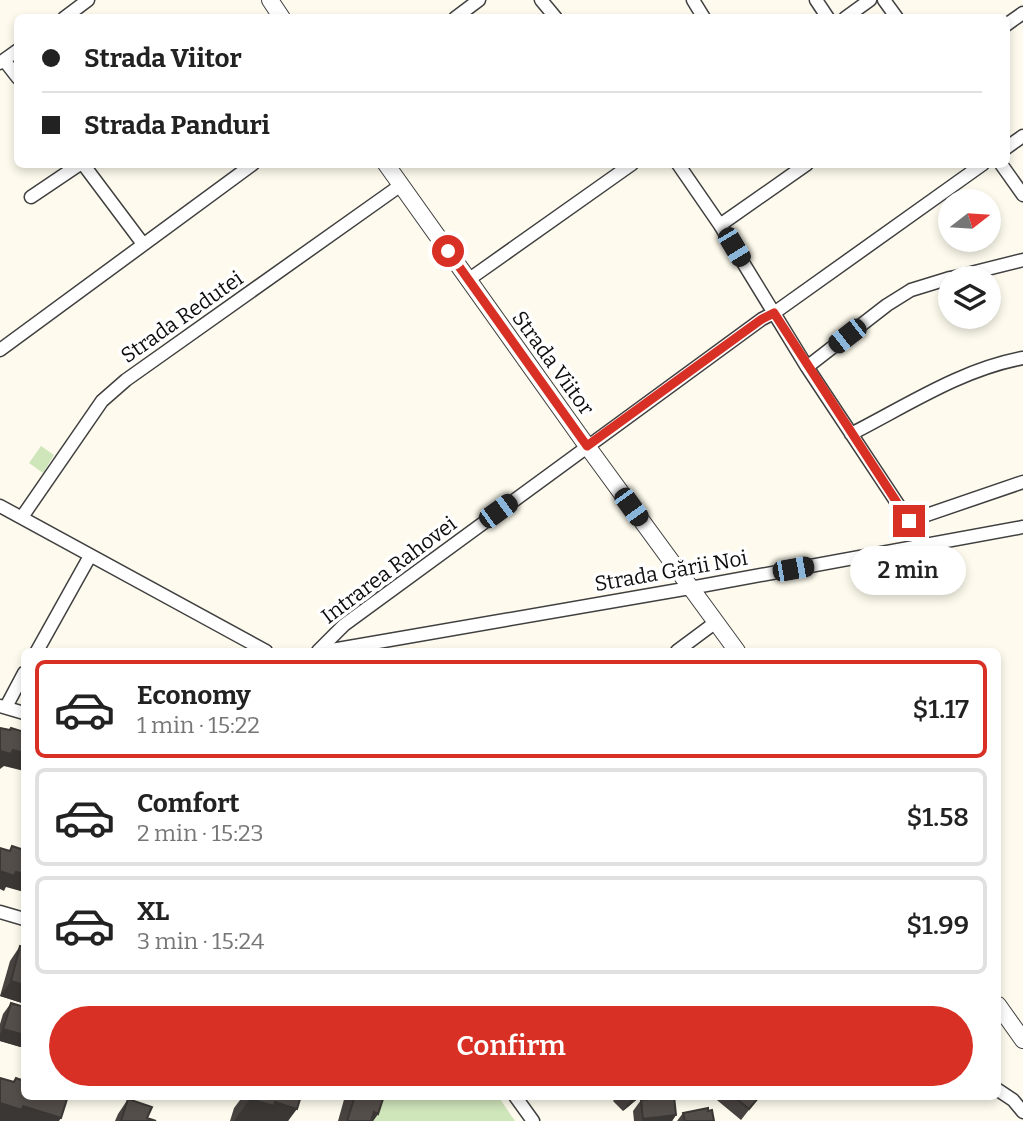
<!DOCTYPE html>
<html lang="en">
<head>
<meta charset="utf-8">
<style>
  :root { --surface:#fff; --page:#f2f2f2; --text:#222; --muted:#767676; --line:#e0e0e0; --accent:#d93025 }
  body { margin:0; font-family:Bitter,serif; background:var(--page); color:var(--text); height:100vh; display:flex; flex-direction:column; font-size:26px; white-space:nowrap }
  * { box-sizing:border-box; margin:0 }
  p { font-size:23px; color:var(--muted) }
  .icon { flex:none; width:38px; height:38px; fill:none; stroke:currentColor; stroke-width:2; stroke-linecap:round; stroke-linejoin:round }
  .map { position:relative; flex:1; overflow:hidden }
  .sheet { position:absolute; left:21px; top:648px; width:980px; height:452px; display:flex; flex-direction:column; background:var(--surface); border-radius:10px; box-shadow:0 4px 10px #0003 }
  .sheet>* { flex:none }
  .banner { position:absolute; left:14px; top:14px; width:996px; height:154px; border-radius:10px; box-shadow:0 4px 10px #0003; display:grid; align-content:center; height:154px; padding:0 28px; background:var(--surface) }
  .needle { width:46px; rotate:73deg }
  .tools { position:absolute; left:938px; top:189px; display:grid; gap:14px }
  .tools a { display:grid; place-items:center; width:63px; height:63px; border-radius:50%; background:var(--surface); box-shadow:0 4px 10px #0003; font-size:35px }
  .end { position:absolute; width:32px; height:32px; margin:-16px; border:9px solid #d93025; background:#fff; box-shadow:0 0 0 4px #fff }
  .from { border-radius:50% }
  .bubble { position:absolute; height:49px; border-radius:24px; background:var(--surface); box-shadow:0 4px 10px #0003; font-size:23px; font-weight:600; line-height:49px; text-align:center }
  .car { position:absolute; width:21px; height:42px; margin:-21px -10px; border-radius:9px; box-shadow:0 0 5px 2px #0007; background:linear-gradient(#222 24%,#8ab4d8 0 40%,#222 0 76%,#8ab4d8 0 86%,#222 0) }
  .banner b { display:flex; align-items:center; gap:24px; height:66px; font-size:26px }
  .banner b+b { border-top:2px solid var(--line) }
  .banner i { width:18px; height:18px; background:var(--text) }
  ul { padding:12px 0 0; list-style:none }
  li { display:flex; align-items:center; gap:21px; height:98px; margin:0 14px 10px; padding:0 14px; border:4px solid var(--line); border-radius:10px }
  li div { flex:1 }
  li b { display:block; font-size:26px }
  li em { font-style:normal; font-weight:600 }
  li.active { border-color:var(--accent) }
  li>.icon { width:63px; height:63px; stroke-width:1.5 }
  .primary-button { display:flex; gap:14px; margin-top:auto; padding:14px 28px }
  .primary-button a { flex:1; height:80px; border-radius:42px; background:var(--accent); color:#fff; font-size:28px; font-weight:600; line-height:80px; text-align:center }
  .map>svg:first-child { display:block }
  .green { fill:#cfe5ba }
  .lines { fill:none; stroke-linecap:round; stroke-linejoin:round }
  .minor-casing { stroke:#404040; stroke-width:15 }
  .tertiary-casing { stroke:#404040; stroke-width:18 }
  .minor { stroke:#fff; stroke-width:12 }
  .tertiary { stroke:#fff; stroke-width:16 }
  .wall { fill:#484340 }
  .shaded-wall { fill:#3b3734 }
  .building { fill:#544e4a; stroke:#3b3734; stroke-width:2 }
  .route { stroke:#d93025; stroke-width:9 }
  .labels { text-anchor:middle; stroke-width:7; stroke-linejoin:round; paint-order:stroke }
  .street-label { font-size:21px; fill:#0d0d0d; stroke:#fff }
</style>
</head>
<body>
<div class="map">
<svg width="1023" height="1121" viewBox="0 0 1023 1121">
  <rect width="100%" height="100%" fill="#fefbee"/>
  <!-- green -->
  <path class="green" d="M 41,446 L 54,455 L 43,473 L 29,463 Z
    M 380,1096 L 498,1096 L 515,1121 L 372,1121 Z"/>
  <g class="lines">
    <defs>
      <path id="minor" d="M 541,0 L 556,18
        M 693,0 L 704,18
        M 816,0 L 828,18
        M 884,0 L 897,18
        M 64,18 L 88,0
        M 455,18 L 479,0
        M 845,18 L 870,0
        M 1006,25 L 1023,13
        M 4,60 L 18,78
        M 0,63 L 18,50
        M 1006,148 L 1023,136
        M 83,164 L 143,244
        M 678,164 L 720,225 L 807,367 L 909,521 L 921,546
        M 1001,164 L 1023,195
        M 31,197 L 80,164
        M 720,225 L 807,164
        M 951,278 L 1023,260
        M 468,280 L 632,164
        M 0,350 L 253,164
        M 807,367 L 887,305 L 911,290 L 950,278
        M 851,434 C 906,406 962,369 1023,358
        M 0,506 L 266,651
        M 22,517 L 102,401 L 126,380 L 401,185
        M 909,521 L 1023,482
        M 37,651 L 90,556
        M 318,651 L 344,625 L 762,319 L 774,313 L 983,164
        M 326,651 L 690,588 L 1023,527
        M 677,651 L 716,622
        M 0,706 L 24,713
        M 6,707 L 24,673
        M 0,912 L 24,919
        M 998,1090 L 1013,1100 L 1023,1112
        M 515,1096 L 533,1121"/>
      <path id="tertiary" d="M 270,0 L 282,18
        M 386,164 L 587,446 L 737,651
        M 998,1005 L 1023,1040"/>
    </defs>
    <!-- minor casing -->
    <use href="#minor" class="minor-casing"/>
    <!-- tertiary casing -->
    <use href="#tertiary" class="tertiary-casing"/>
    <!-- minor -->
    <use href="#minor" class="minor"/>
    <!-- tertiary -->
    <use href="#tertiary" class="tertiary"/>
  </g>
  <!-- wall -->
  <path class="wall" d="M 20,946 L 24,947 L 24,1000 L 22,1003 L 0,996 L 10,961 Z
    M 11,1003 L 24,1048 L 0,1041 L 0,1024 L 3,1014 Z
    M 243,1096 L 301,1096 L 288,1121 L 230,1121 L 234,1108 Z
    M 345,1096 L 384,1096 L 378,1114 L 373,1121 L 338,1121 Z
    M 617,1096 L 641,1096 L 623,1111 L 613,1101 Z
    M 712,1096 L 756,1096 L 759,1097 L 741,1120 Z
    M 128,1099 L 147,1118 L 156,1121 L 115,1121 L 118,1114 Z
    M 641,1100 L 676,1115 L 672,1121 L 634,1121 L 633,1111 Z
    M 708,1111 L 714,1121 L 677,1121 L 683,1113 Z"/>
  <!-- shaded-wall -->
  <path class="shaded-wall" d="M 13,750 L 24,753 L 24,771 L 4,766 L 0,769 L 0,751 Z
    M 0,871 L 16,872 L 24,874 L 24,892 L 6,887 L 4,891 L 0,889 Z
    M 11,981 L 24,985 L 24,1000 L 22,1003 L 0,996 Z
    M 3,1029 L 24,1035 L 24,1048 L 0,1041 L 0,1034 Z
    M 636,1096 L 641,1096 L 623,1111 L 631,1100 Z
    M 250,1099 L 275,1102 L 297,1109 L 288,1121 L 234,1121 Z
    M 0,1103 L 23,1106 L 61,1118 L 59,1121 L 0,1121 Z
    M 374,1112 L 378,1114 L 373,1121 L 368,1121 Z
    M 676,1115 L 672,1121 L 642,1121 L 643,1119 Z"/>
  <!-- building -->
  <path class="building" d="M 0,728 L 10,730 L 11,728 L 24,732 L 24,753 L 13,750 L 11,754 L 0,751 Z
    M 12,846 L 24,850 L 24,874 L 16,872 L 14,876 L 0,871 L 0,848 L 10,851 Z
    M 20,946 L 24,947 L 24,985 L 11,981 Z
    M 11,1003 L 24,1007 L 24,1035 L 3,1029 Z
    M 0,1078 L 14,1082 L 16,1078 L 24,1081 L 24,1096 L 68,1096 L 61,1118 L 23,1106 L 22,1110 L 0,1103 Z
    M 251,1096 L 301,1096 L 297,1109 L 275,1102 L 274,1106 L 250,1099 Z
    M 355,1096 L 384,1096 L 378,1114 L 374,1112 L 371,1121 L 347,1121 Z
    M 627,1096 L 636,1096 L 631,1100 Z
    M 674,1096 L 676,1115 L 643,1119 L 641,1100 Z
    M 733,1096 L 756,1096 L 759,1097 L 749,1109 Z
    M 128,1099 L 152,1107 L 147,1118 L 156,1121 L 121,1121 Z
    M 708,1108 L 708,1111 L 712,1110 L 714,1121 L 685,1121 L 683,1113 Z"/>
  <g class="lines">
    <!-- route -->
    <path class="route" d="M 448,251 L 587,446 L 762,319 L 774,313 L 909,521"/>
  </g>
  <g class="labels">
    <!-- street labels -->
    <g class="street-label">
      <text transform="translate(182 317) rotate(-35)" y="7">Strada Redutei</text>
      <text transform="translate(553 363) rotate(54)" y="7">Strada Viitor</text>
      <text transform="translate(389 570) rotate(-37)" y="7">Intrarea Rahovei</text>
      <text transform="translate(671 571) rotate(-10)" y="7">Strada Gării Noi</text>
    </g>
  </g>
</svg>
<div class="tools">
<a><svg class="needle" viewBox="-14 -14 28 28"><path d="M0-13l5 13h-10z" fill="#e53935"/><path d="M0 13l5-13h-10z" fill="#767676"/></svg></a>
<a><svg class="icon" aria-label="layers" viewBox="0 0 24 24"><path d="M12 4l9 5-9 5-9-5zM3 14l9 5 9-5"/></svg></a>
</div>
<i class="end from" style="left:448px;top:251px"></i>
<i class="end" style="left:909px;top:521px"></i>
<div class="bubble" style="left:850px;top:546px;width:116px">2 min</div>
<i class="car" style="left:734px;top:247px;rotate:149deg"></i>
<i class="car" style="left:847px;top:336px;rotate:232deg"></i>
<i class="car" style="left:631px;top:507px;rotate:144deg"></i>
<i class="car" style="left:498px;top:511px;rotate:54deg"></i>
<i class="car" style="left:793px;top:569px;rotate:80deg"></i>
<div class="banner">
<b><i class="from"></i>Strada Viitor</b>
<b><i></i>Strada Panduri</b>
</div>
<section class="sheet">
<ul>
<li class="active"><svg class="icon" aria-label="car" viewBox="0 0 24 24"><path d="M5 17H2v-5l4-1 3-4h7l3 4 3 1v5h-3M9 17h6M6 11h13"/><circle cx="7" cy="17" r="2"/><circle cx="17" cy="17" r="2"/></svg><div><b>Economy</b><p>1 min · 15:22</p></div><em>$1.17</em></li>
<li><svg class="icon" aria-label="car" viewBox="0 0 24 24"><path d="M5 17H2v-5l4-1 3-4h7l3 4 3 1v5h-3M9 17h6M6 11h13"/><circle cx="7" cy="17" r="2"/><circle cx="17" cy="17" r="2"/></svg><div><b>Comfort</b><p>2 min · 15:23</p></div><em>$1.58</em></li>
<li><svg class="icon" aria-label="car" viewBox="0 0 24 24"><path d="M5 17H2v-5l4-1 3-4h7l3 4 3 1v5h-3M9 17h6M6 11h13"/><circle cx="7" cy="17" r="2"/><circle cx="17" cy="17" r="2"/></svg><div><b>XL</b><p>3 min · 15:24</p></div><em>$1.99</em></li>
</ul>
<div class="primary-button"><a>Confirm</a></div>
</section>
</div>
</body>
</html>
